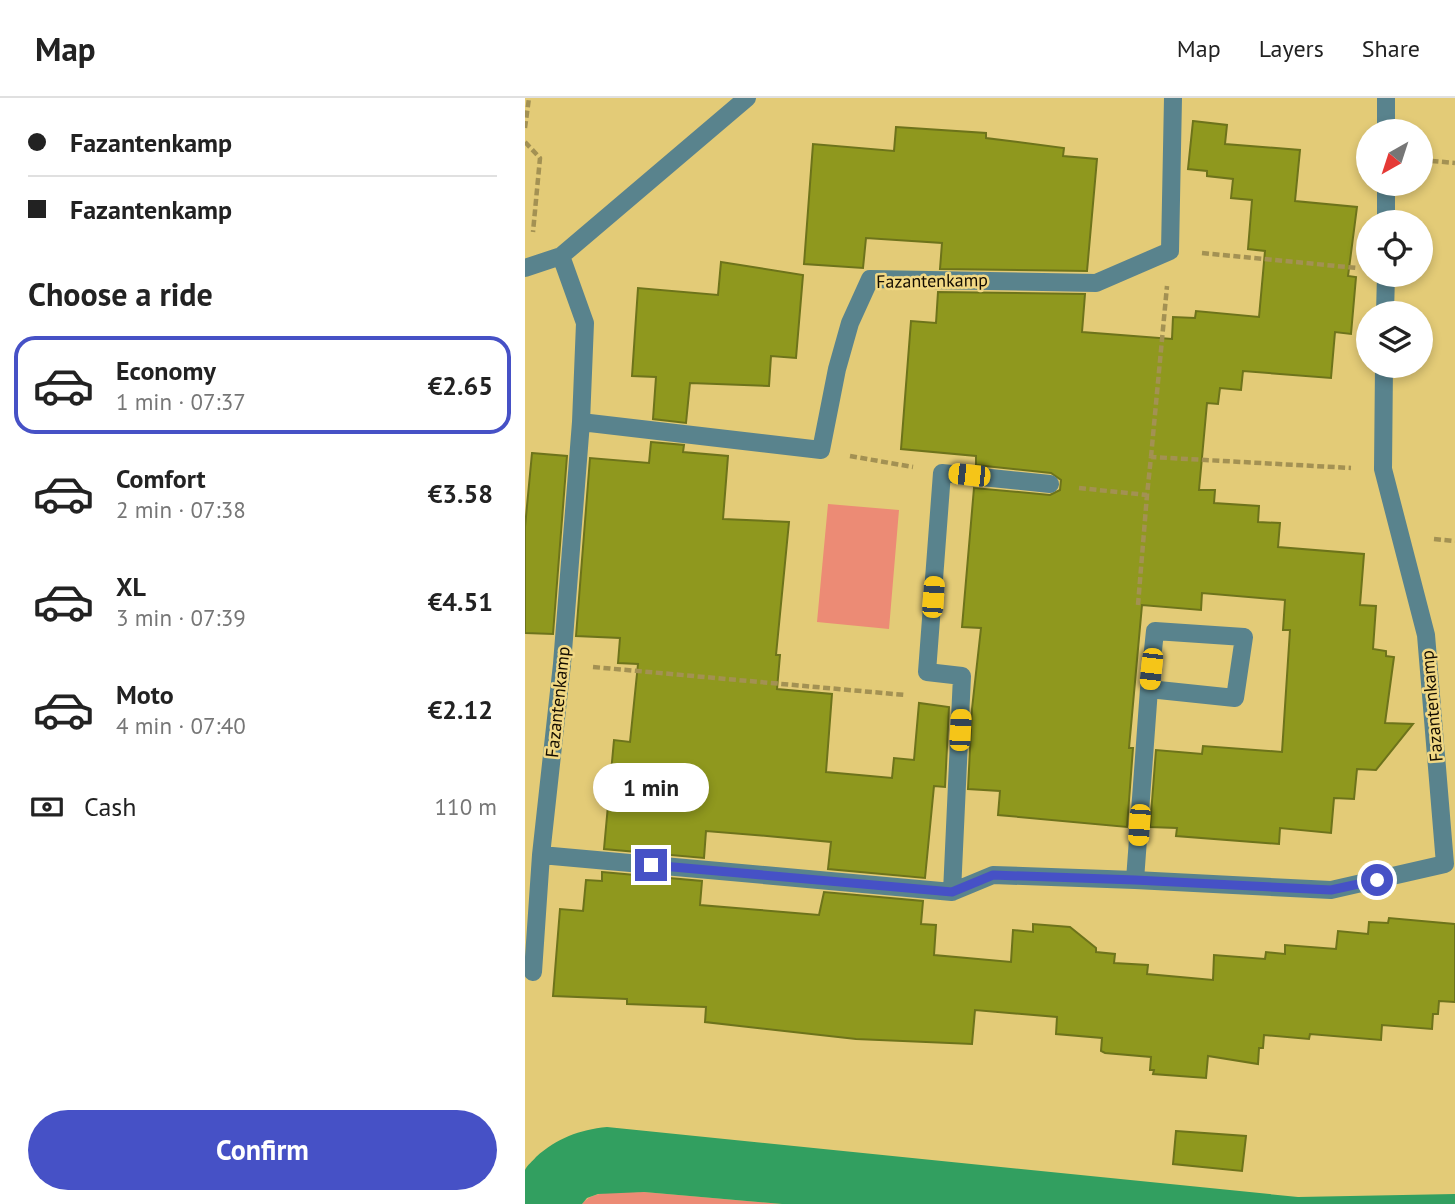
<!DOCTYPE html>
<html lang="en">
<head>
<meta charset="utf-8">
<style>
  :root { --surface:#fff; --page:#f2f2f2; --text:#222; --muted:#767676; --line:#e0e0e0; --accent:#4651c6 }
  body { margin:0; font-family:"PT Sans",sans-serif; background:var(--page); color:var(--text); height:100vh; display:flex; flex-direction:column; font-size:26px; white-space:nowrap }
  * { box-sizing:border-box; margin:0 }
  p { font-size:23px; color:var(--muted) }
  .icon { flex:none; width:38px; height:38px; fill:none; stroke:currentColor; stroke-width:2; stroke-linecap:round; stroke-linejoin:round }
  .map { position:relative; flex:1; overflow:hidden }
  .panel { display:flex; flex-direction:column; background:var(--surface); width:525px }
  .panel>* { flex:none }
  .hud { display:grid; align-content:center; height:154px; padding:0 28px; background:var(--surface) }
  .needle { width:46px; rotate:219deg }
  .controls { position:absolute; left:831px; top:21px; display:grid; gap:14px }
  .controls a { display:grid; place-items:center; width:77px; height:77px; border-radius:50%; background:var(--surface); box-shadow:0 4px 10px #0003; font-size:35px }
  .end { position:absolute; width:32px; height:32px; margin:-16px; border:9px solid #4651c6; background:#fff; box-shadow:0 0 0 4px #fff }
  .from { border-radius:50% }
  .bubble { position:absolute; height:49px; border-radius:24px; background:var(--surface); box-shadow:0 4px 10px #0003; font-size:23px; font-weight:800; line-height:49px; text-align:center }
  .car { position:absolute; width:21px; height:42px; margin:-21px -10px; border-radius:9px; box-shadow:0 0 5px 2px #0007; background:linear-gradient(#f5c518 24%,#345 0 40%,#f5c518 0 76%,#345 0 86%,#f5c518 0) }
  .hud b { display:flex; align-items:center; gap:24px; height:66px; font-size:26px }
  .hud b+b { border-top:2px solid var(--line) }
  .hud i { width:18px; height:18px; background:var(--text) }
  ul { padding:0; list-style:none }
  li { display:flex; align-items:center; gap:21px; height:98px; margin:0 14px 10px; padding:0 14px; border:4px solid transparent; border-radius:21px }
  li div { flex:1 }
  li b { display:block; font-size:26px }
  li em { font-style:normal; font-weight:800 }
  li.selected { border-color:var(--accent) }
  li>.icon { width:63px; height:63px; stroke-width:1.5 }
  h2 { padding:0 28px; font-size:32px; line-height:84px }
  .pay { display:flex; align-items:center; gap:18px; height:77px; padding:0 28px; font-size:26px }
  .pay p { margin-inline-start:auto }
  .primary-button { display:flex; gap:14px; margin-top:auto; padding:14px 28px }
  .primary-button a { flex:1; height:80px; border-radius:42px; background:var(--accent); color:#fff; font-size:28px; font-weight:800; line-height:80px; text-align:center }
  header { display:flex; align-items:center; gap:42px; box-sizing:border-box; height:98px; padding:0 35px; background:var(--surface); border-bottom:2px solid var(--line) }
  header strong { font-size:33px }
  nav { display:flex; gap:38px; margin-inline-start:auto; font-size:24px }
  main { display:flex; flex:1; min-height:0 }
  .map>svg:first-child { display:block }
  .green { fill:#ec8b75 }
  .water { fill:#329f60 }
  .building { fill:#8f981e; stroke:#6d731b; stroke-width:2 }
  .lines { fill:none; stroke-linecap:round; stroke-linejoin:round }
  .path { stroke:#a39153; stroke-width:4.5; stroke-dasharray:7 3.5; stroke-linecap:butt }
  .minor { stroke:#59838d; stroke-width:18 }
  .route { stroke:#4651c6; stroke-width:9 }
  .labels { text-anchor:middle; stroke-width:5; stroke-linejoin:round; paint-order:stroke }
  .street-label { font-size:18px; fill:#130c00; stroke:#f1d884 }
</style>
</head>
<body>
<header>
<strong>Map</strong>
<nav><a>Map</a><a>Layers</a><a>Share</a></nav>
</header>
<main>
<section class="panel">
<div class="hud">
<b><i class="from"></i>Fazantenkamp</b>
<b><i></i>Fazantenkamp</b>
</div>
<h2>Choose a ride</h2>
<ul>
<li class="selected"><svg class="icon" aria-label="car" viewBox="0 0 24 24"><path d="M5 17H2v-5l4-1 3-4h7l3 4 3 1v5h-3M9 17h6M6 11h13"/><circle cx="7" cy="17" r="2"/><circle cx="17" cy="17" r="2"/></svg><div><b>Economy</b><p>1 min · 07:37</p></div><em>€2.65</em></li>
<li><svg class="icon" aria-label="car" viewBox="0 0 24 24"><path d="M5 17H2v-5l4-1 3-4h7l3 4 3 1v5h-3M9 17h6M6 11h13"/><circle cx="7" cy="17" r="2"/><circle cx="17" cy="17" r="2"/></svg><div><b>Comfort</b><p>2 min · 07:38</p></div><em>€3.58</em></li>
<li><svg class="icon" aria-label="car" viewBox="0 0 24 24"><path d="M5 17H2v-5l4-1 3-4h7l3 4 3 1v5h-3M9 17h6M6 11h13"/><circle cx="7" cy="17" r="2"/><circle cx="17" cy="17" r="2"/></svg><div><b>XL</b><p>3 min · 07:39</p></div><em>€4.51</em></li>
<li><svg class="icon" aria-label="car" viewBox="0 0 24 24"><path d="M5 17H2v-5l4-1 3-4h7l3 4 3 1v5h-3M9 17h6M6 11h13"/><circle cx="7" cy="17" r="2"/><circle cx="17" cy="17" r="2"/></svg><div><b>Moto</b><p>4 min · 07:40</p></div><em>€2.12</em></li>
</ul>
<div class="pay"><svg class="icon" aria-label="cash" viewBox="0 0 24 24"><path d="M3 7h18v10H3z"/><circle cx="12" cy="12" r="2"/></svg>Cash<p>110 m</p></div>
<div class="primary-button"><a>Confirm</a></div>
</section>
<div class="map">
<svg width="930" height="1106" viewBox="0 0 930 1106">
  <rect width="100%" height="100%" fill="#e3cb77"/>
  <!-- green -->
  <path class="green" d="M 303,406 L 374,412 L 364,531 L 292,524 Z
    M 119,1094 L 257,1106 L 57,1106 C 69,1090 100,1095 119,1094 Z"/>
  <!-- water -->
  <path class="water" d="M 82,1029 L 773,1099 L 930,1096 L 930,1106 L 257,1106 L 119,1094 L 73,1096 L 62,1100 L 57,1106 L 0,1106 C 0,1096 0,1081 0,1072 C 2,1067 8,1063 11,1059 C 32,1040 54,1032 82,1029 Z"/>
  <!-- building -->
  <path class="building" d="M 668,23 L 702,27 L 700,46 L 775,52 L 770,103 L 832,109 L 823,178 L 831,179 L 826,236 L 810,234 L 806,280 L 718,273 L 716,292 L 695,290 L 693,306 L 682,305 L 674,392 L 690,392 L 689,405 L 734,408 L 733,424 L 755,425 L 753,449 L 839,456 L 835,507 L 851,508 L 848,551 L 861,553 L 861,558 L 869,559 L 860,625 L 888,626 L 851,672 L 832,671 L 829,701 L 809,700 L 806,735 L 755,730 L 754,746 L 651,738 L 652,730 L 625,729 L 631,652 L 677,656 L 678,648 L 757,654 L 765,532 L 758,532 L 760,502 L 677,495 L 676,512 L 617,507 L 604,650 L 608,650 L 602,729 L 473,717 L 475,693 L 443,691 L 447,611 L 456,530 L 437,529 L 449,390 L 525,397 L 535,392 L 536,382 L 526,375 L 451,367 L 451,358 L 376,351 L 386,223 L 411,225 L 413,194 L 560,196 L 557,234 L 647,241 L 648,219 L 670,220 L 671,213 L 734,219 L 740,153 L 723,151 L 727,102 L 706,100 L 708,81 L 682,78 L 682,73 L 663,71 Z
    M 371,29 L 461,35 L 461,40 L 539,50 L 538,58 L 572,61 L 562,173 L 415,171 L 417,145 L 341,140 L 338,170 L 279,166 L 288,46 L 369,53 Z
    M 196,164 L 278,177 L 271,260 L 246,258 L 244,288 L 165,285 L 161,325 L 128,321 L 131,279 L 107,278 L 113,190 L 193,197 Z
    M 126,344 L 159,347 L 158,354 L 203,358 L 198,421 L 264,424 L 251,557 L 255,557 L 252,591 L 307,596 L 301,674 L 367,680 L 369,660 L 389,662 L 394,605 L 424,609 L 420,689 L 409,688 L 400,780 L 303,771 L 306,744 L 242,738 L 181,733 L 179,760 L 79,751 L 89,642 L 105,644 L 113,566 L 93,565 L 95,540 L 51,538 L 65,360 L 124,365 Z
    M 7,355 L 42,358 L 28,536 L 0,535 L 0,429 Z
    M 77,774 L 177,783 L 175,807 L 235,812 L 294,817 L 299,794 L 398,803 L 396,826 L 411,827 L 409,857 L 486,864 L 488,832 L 508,834 L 508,826 L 545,829 L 571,850 L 571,854 L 590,856 L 589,865 L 623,867 L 622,876 L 688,882 L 689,857 L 740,861 L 741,854 L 760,856 L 760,847 L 811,851 L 813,833 L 843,836 L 844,824 L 863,825 L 864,820 L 930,826 L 930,904 L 914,903 L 913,916 L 908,916 L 907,931 L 857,927 L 856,942 L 785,936 L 784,941 L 739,937 L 738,950 L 734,950 L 733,966 L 683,958 L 681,980 L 628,976 L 629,972 L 625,972 L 626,959 L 580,955 L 576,953 L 577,940 L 531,936 L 532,919 L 450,912 L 447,946 L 331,941 L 180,924 L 181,909 L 102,906 L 102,901 L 28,898 L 35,811 L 58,813 L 61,782 L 77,783 Z
    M 651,1033 L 721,1038 L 717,1073 L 648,1066 Z"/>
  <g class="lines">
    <!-- path -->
    <path class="path" d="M 0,30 L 4,0
      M 0,44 L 15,60 L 8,134
      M 896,62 L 930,65
      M 677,155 L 832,170
      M 325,358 L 388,369
      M 626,359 L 642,188
      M 554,390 L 622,397 L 626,359 L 826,370
      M 909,441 L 930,443
      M 613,507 L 622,397
      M 68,569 L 380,597"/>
    <!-- minor -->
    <path class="minor" d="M 861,0 L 861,33
      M 861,124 L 861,86
      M 0,170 L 36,158 L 222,0
      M 860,215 L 861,177
      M 56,324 L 296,352 L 312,271 L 325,225 L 345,181 L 571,185 L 645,153 L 648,0
      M 16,757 L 427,794 L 468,777 L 610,782 L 806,792 L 920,766 L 901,537 L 858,371 L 859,268
      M 610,782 L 624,591 L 710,600 L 719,539 L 630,533 L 624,591
      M 427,794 L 437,578 L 402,574 L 417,375 L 525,386
      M 8,874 L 16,757 L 37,566 L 56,324 L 60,225 L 36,158"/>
  </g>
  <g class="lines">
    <!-- route -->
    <path class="route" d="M 126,767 L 427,794 L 468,777 L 610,782 L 806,792 L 852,782"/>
  </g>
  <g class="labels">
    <!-- street labels -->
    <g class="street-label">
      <text transform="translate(407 183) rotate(-1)" y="6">Fazantenkamp</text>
      <text transform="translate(33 604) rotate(-84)" y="6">Fazantenkamp</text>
      <text transform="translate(907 608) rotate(-95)" y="6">Fazantenkamp</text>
    </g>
  </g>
</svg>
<div class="controls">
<a><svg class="needle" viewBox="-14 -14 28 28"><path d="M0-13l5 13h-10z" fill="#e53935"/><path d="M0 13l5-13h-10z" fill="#767676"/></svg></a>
<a><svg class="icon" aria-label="locate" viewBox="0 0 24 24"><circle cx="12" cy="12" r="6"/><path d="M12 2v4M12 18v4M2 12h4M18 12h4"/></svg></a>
<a><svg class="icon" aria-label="layers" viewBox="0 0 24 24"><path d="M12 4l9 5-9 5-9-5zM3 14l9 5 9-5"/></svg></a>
</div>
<i class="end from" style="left:852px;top:782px"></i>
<i class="end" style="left:126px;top:767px"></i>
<div class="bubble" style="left:68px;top:665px;width:116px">1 min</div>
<i class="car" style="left:444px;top:377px;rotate:276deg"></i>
<i class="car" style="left:408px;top:499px;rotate:4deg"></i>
<i class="car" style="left:626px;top:571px;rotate:186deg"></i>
<i class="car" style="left:435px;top:632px;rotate:3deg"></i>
<i class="car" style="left:614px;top:727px;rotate:184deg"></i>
</div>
</main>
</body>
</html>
